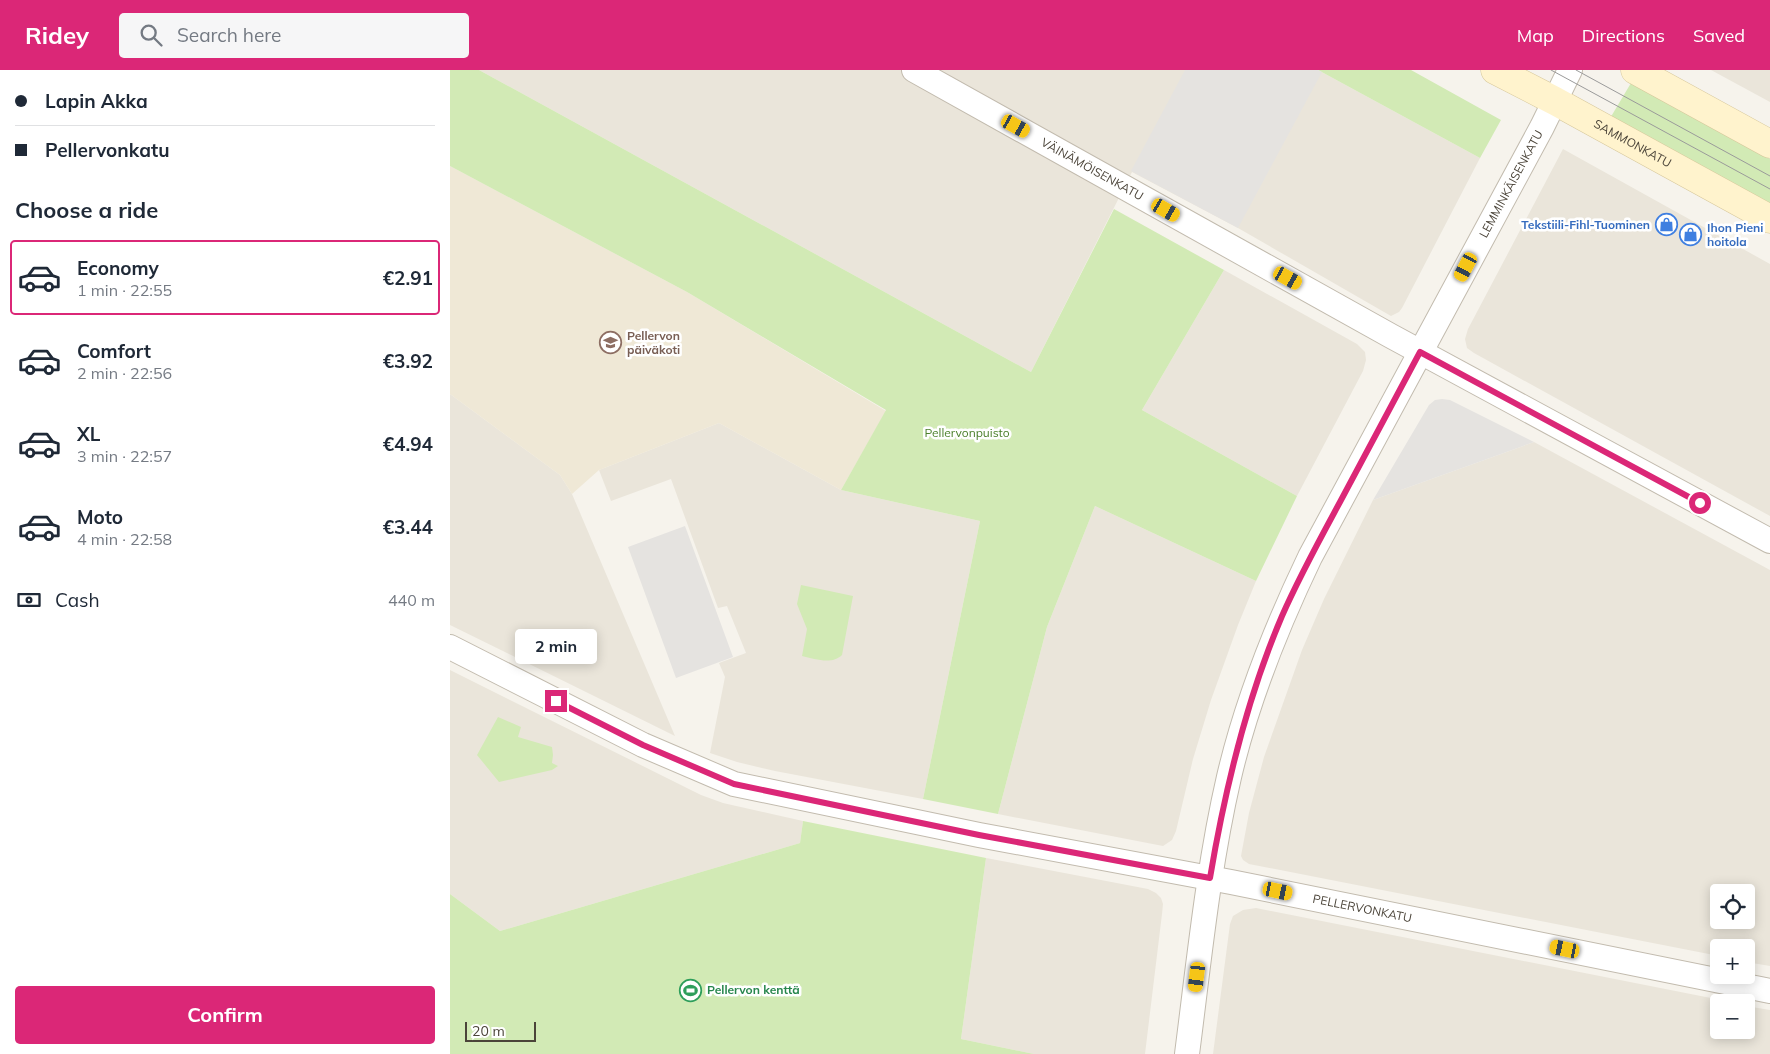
<!DOCTYPE html>
<html lang="en">
<head>
<meta charset="utf-8">
<style>
  :root { --surface:#fff; --page:#f6f6f7; --text:#1f2937; --muted:#747a83; --line:#e0e1e3; --accent:#db2777 }
  body { margin:0; font-family:Mulish,sans-serif; background:var(--page); color:var(--text); height:100vh; display:flex; flex-direction:column; font-size:19px; white-space:nowrap }
  * { box-sizing:border-box; margin:0 }
  p { font-size:16px; color:var(--muted) }
  .icon { flex:none; width:28px; height:28px; fill:none; stroke:currentColor; stroke-width:2; stroke-linecap:round; stroke-linejoin:round }
  .map { position:relative; flex:1; overflow:hidden }
  .side { display:flex; flex-direction:column; background:var(--surface); width:450px }
  .side>* { flex:none }
  .banner { display:grid; align-content:center; height:110px; padding:0 15px; background:var(--surface) }
  .fabs { position:absolute; left:1260px; top:814px; display:grid; gap:10px }
  .fabs a { display:grid; place-items:center; width:45px; height:45px; border-radius:5px; background:var(--surface); box-shadow:0 2px 12px #0003; font-size:25px }
  .scale { position:absolute; left:15px; bottom:12px; width:71px; box-sizing:border-box; padding-left:5px; border:2px solid #4b4439; border-top:0; font-size:14px; line-height:18px; white-space:nowrap; color:#4b4439; -webkit-text-stroke:4px #fff; paint-order:stroke }
  .end { position:absolute; width:22px; height:22px; margin:-11px; border:6px solid #db2777; background:#fff; box-shadow:0 0 0 2px #fff }
  .from { border-radius:50% }
  .bubble { position:absolute; height:35px; border-radius:5px; background:var(--surface); box-shadow:0 2px 12px #0003; font-size:16px; font-weight:700; line-height:35px; text-align:center }
  .car { position:absolute; width:15px; height:30px; margin:-15px -8px; border-radius:6px; box-shadow:0 0 4px 1px #0007; background:linear-gradient(#f5c518 24%,#345 0 40%,#f5c518 0 76%,#345 0 86%,#f5c518 0) }
  .banner b { display:flex; align-items:center; gap:18px; height:48px; font-size:19px }
  .banner b+b { border-top:1px solid var(--line) }
  .banner i { width:12px; height:12px; background:var(--text) }
  ul { padding:0; list-style:none }
  li { display:flex; align-items:center; gap:15px; height:75px; margin:0 10px 8px; padding:0 5px; border:2px solid transparent; border-radius:5px }
  li div { flex:1 }
  li b { display:block; font-size:19px }
  li em { font-style:normal; font-weight:700 }
  li.selected { border-color:var(--accent) }
  li>.icon { width:45px; height:45px; stroke-width:1.5 }
  h2 { padding:0 15px; font-size:22px; line-height:60px }
  .pay { display:flex; align-items:center; gap:12px; height:55px; padding:0 15px; font-size:19px }
  .pay p { margin-inline-start:auto }
  .cta { display:flex; gap:10px; margin-top:auto; padding:10px 15px }
  .cta a { flex:1; height:58px; border-radius:5px; background:var(--accent); color:#fff; font-size:20px; font-weight:700; line-height:58px; text-align:center }
  header { display:flex; align-items:center; gap:30px; box-sizing:border-box; height:70px; padding:0 25px; background:var(--accent); color:#fff }
  header strong { font-size:24px }
  nav { display:flex; gap:28px; margin-inline-start:auto; font-size:18px }
  .search { width:350px; height:45px; background:var(--page); display:flex; align-items:center; gap:12px; box-sizing:border-box; padding:0 18px; border-radius:5px; color:var(--muted); font-size:19px }
  main { display:flex; flex:1; min-height:0 }
  .map>svg:first-child { display:block }
  .residential { fill:#eae5da; fill-rule:evenodd }
  .education { fill:#efe8d6 }
  .green { fill:#d2eab5 }
  .parking { fill:#e5e3e0 }
  .lines { fill:none; stroke-linecap:round; stroke-linejoin:round }
  .street-casing { stroke:#c2bbae; stroke-width:26 }
  .secondary-casing { stroke:#d6c79b; stroke-width:29 }
  .street { stroke:#fff; stroke-width:24 }
  .secondary { stroke:#fff3cd; stroke-width:28 }
  .tram { stroke:#9a9a9a; stroke-width:1 }
  .route { stroke:#db2777; stroke-width:6 }
  .labels { text-anchor:middle; stroke-width:5; stroke-linejoin:round; paint-order:stroke }
  .street-label { font-size:12px; fill:#4b4439; stroke:#fff }
  .shop-label { font-size:12px; font-weight:bold; fill:#366cbe; stroke:#fff; text-anchor:end }
  .education-label { font-size:12px; font-weight:bold; fill:#785e54; stroke:#fff; text-anchor:start }
  .park-label { font-size:12px; fill:#4a7f2a; stroke:#fff }
  .leisure-label { font-size:12px; font-weight:bold; fill:#27864d; stroke:#fff; text-anchor:start }
</style>
</head>
<body>
<header>
<strong>Ridey</strong>
<div class="search"><svg class="icon" aria-label="search" viewBox="0 0 24 24"><circle cx="10" cy="10" r="6"/><path d="M15 15l6 6"/></svg>Search here</div>
<nav><a>Map</a><a>Directions</a><a>Saved</a></nav>
</header>
<main>
<section class="side">
<div class="banner">
<b><i class="from"></i>Lapin Akka</b>
<b><i></i>Pellervonkatu</b>
</div>
<h2>Choose a ride</h2>
<ul>
<li class="selected"><svg class="icon" aria-label="car" viewBox="0 0 24 24"><path d="M5 17H2v-5l4-1 3-4h7l3 4 3 1v5h-3M9 17h6M6 11h13"/><circle cx="7" cy="17" r="2"/><circle cx="17" cy="17" r="2"/></svg><div><b>Economy</b><p>1 min · 22:55</p></div><em>€2.91</em></li>
<li><svg class="icon" aria-label="car" viewBox="0 0 24 24"><path d="M5 17H2v-5l4-1 3-4h7l3 4 3 1v5h-3M9 17h6M6 11h13"/><circle cx="7" cy="17" r="2"/><circle cx="17" cy="17" r="2"/></svg><div><b>Comfort</b><p>2 min · 22:56</p></div><em>€3.92</em></li>
<li><svg class="icon" aria-label="car" viewBox="0 0 24 24"><path d="M5 17H2v-5l4-1 3-4h7l3 4 3 1v5h-3M9 17h6M6 11h13"/><circle cx="7" cy="17" r="2"/><circle cx="17" cy="17" r="2"/></svg><div><b>XL</b><p>3 min · 22:57</p></div><em>€4.94</em></li>
<li><svg class="icon" aria-label="car" viewBox="0 0 24 24"><path d="M5 17H2v-5l4-1 3-4h7l3 4 3 1v5h-3M9 17h6M6 11h13"/><circle cx="7" cy="17" r="2"/><circle cx="17" cy="17" r="2"/></svg><div><b>Moto</b><p>4 min · 22:58</p></div><em>€3.44</em></li>
</ul>
<div class="pay"><svg class="icon" aria-label="cash" viewBox="0 0 24 24"><path d="M3 7h18v10H3z"/><circle cx="12" cy="12" r="2"/></svg>Cash<p>440 m</p></div>
<div class="cta"><a>Confirm</a></div>
</section>
<div class="map">
<svg width="1320" height="984" viewBox="0 0 1320 984">
  <rect width="100%" height="100%" fill="#f6f3ec"/>
  <!-- residential -->
  <path class="residential" d="M 29,0 L 868,0 L 1030,88 L 952,238 L 949,242 L 941,246 L 788,158 L 682,102 L 581,302 Z
    M 1261,0 L 1320,0 L 1320,32 Z
    M 1113,79 L 1320,194 L 1320,446 L 1024,283 L 1017,278 L 1015,269 L 1018,259 Z
    M 774,200 L 907,274 L 915,282 L 916,290 L 913,301 L 847,426 L 692,340 Z
    M 0,324 L 110,405 L 122,424 L 225,666 L 0,555 Z
    M 269,353 L 391,420 L 530,451 L 473,729 L 325,701 L 287,692 L 260,683 L 275,607 L 269,593 L 296,583 L 277,536 L 268,538 L 221,409 L 161,431 L 149,400 Z
    M 1084,372 L 1320,500 L 1320,896 L 1296,892 L 1296,878 L 1269,878 L 1269,886 L 799,794 L 793,790 L 791,786 L 799,743 L 814,687 L 852,580 L 874,529 L 923,430 ZM 1269,822 L 1296,822 L 1296,850 L 1269,850 Z
    M 645,436 L 806,511 L 788,555 L 761,630 L 743,689 L 726,761 L 722,770 L 713,776 L 548,744 L 597,557 Z
    M 0,600 L 251,725 L 273,733 L 353,751 L 350,773 L 50,861 L 0,824 Z
    M 536,788 L 698,819 L 706,823 L 711,828 L 713,834 L 712,844 L 695,984 L 584,984 L 511,969 Z
    M 806,838 L 1281,932 L 1269,932 L 1269,960 L 1296,960 L 1296,936 L 1320,940 L 1320,984 L 763,984 L 780,854 L 783,846 L 793,840 Z"/>
  <!-- education -->
  <path class="education" d="M 0,96 L 237,222 L 436,341 L 391,420 L 269,353 L 149,400 L 122,424 L 110,405 L 0,324 Z"/>
  <!-- green -->
  <path class="green" d="M 0,0 L 29,0 L 581,302 L 664,139 L 774,200 L 692,340 L 847,426 L 806,511 L 645,436 L 597,557 L 548,744 L 473,729 L 530,451 L 391,420 L 436,340 L 237,222 L 0,96 Z
    M 868,0 L 961,0 L 1051,50 L 1030,88 Z
    M 1181,13 L 1320,89 L 1320,138 L 1159,50 Z
    M 351,515 L 403,526 L 392,585 C 382,595 365,589 352,586 L 357,559 L 347,534 Z
    M 48,647 L 71,657 L 68,667 L 102,677 L 103,685 L 102,693 L 108,696 L 102,700 L 49,712 L 27,685 Z
    M 353,751 L 536,788 L 511,969 L 584,984 L 0,984 L 0,824 L 50,861 L 350,773 Z"/>
  <!-- parking -->
  <path class="parking" d="M 735,0 L 868,0 L 872,2 L 788,158 L 681,101 Z
    M 992,329 L 1000,330 L 1084,372 L 923,430 L 979,335 L 985,330 Z
    M 235,456 L 283,587 L 226,608 L 178,477 Z"/>
  <g class="lines">
    <defs>
      <g id="street">
        <path id="s1" d="M 464,0 L 941,266 L 1320,471"/>
        <path id="s2" d="M 0,577 L 193,675 L 284,714 L 529,765 L 781,812 L 1320,921"/>
        <path id="s3" d="M 737,984 C 749,891 758,798 779,707 C 797,630 826,558 860,487 L 1092,57 L 1120,0"/>
      </g>
      <g id="secondary">
        <path id="s4" d="M 1045,0 L 1105,31 L 1320,149"/>
        <path d="M 1185,0 L 1320,74"/>
      </g>
    </defs>
    <!-- street casing -->
    <use href="#street" class="street-casing"/>
    <!-- secondary casing -->
    <use href="#secondary" class="secondary-casing"/>
    <!-- street -->
    <use href="#street" class="street"/>
    <!-- secondary -->
    <use href="#secondary" class="secondary"/>
    <!-- tram -->
    <path class="tram" d="M 1101,0 L 1320,119
      M 1126,0 L 1320,106"/>
  </g>
  <g class="lines">
    <!-- route -->
    <path class="route" d="M 106,631 L 193,675 L 284,714 L 529,765 L 760,808 C 775,719 796,630 832,546 C 849,507 870,469 890,432 C 917,382 943,332 970,282 L 1250,433"/>
  </g>
  <!-- icons -->
  <defs>
    <symbol id="shop-ring" viewBox="-11 -11 22 22"><circle r="9.5" fill="#fff" stroke="#3f7fe0" stroke-width="1.5"/><path d="M-5-2.5h2.3a2.7 3.5 0 0 1 5.4 0H5L5.5 6h-11ZM-1.5-2.5h3a1.5 2.3 0 0 0-3 0Z" fill="#3f7fe0"/></symbol>
    <symbol id="school-ring" viewBox="-11 -11 22 22"><circle r="9.5" fill="#fff" stroke="#8d6e63" stroke-width="1.5"/><path d="M0-5L7-2L0 1L-7-2ZM-4 1L0 2.5L4 1V4Q0 6-4 4Z" fill="#8d6e63"/></symbol>
    <symbol id="stadium-ring" viewBox="-11 -11 22 22"><circle r="9.5" fill="#fff" stroke="#2e9e5b" stroke-width="1.5"/><path d="M0-5a6.5 5 0 1 0 0 10a6.5 5 0 1 0 0-10ZM-3.5-1.8h7v3.6h-7Z" fill="#2e9e5b"/></symbol>
  </defs>
  <g fill-rule="evenodd">
    <use href="#shop-ring" x="1204" y="142" width="25" height="25"/>
    <use href="#shop-ring" x="1228" y="152" width="25" height="25"/>
    <use href="#school-ring" x="148" y="260" width="25" height="25"/>
    <use href="#stadium-ring" x="228" y="908" width="25" height="25"/>
  </g>
  <g class="labels">
    <!-- street labels -->
    <g class="street-label">
      <text dy="4" stroke="none"><textPath href="#s4" startOffset="156">SAMMONKATU</textPath></text>
      <text dy="4" stroke="none"><textPath href="#s1" startOffset="204">VÄINÄMÖISENKATU</textPath></text>
      <text dy="4" stroke="none"><textPath href="#s3" startOffset="939">LEMMINKÄISENKATU</textPath></text>
      <text dy="4" stroke="none"><textPath href="#s2" startOffset="956">PELLERVONKATU</textPath></text>
    </g>
    <!-- shop labels -->
    <g class="shop-label">
      <text x="1200" y="159">Tekstiili-Fihl-Tuominen</text>
      <text x="1257" y="162" text-anchor="start">Ihon Pieni<tspan x="1257" dy="14">hoitola</tspan></text>
    </g>
    <!-- education labels -->
    <g class="education-label">
      <text x="177" y="270">Pellervon<tspan x="177" dy="14">päiväkoti</tspan></text>
    </g>
    <!-- park labels -->
    <g class="park-label">
      <text x="517" y="367">Pellervonpuisto</text>
    </g>
    <!-- leisure labels -->
    <g class="leisure-label">
      <text x="257" y="924">Pellervon kenttä</text>
    </g>
  </g>
</svg>
<div class="fabs">
<a><svg class="icon" aria-label="locate" viewBox="0 0 24 24"><circle cx="12" cy="12" r="6"/><path d="M12 2v4M12 18v4M2 12h4M18 12h4"/></svg></a>
<a>+</a>
<a>−</a>
</div>
<div class="scale">20 m</div>
<i class="end from" style="left:1250px;top:433px"></i>
<i class="end" style="left:106px;top:631px"></i>
<div class="bubble" style="left:65px;top:559px;width:82px">2 min</div>
<i class="car" style="left:566px;top:56px;rotate:119deg"></i>
<i class="car" style="left:716px;top:140px;rotate:120deg"></i>
<i class="car" style="left:1016px;top:197px;rotate:208deg"></i>
<i class="car" style="left:838px;top:208px;rotate:119deg"></i>
<i class="car" style="left:828px;top:821px;rotate:102deg"></i>
<i class="car" style="left:1115px;top:879px;rotate:282deg"></i>
<i class="car" style="left:747px;top:907px;rotate:187deg"></i>
</div>
</main>
</body>
</html>
